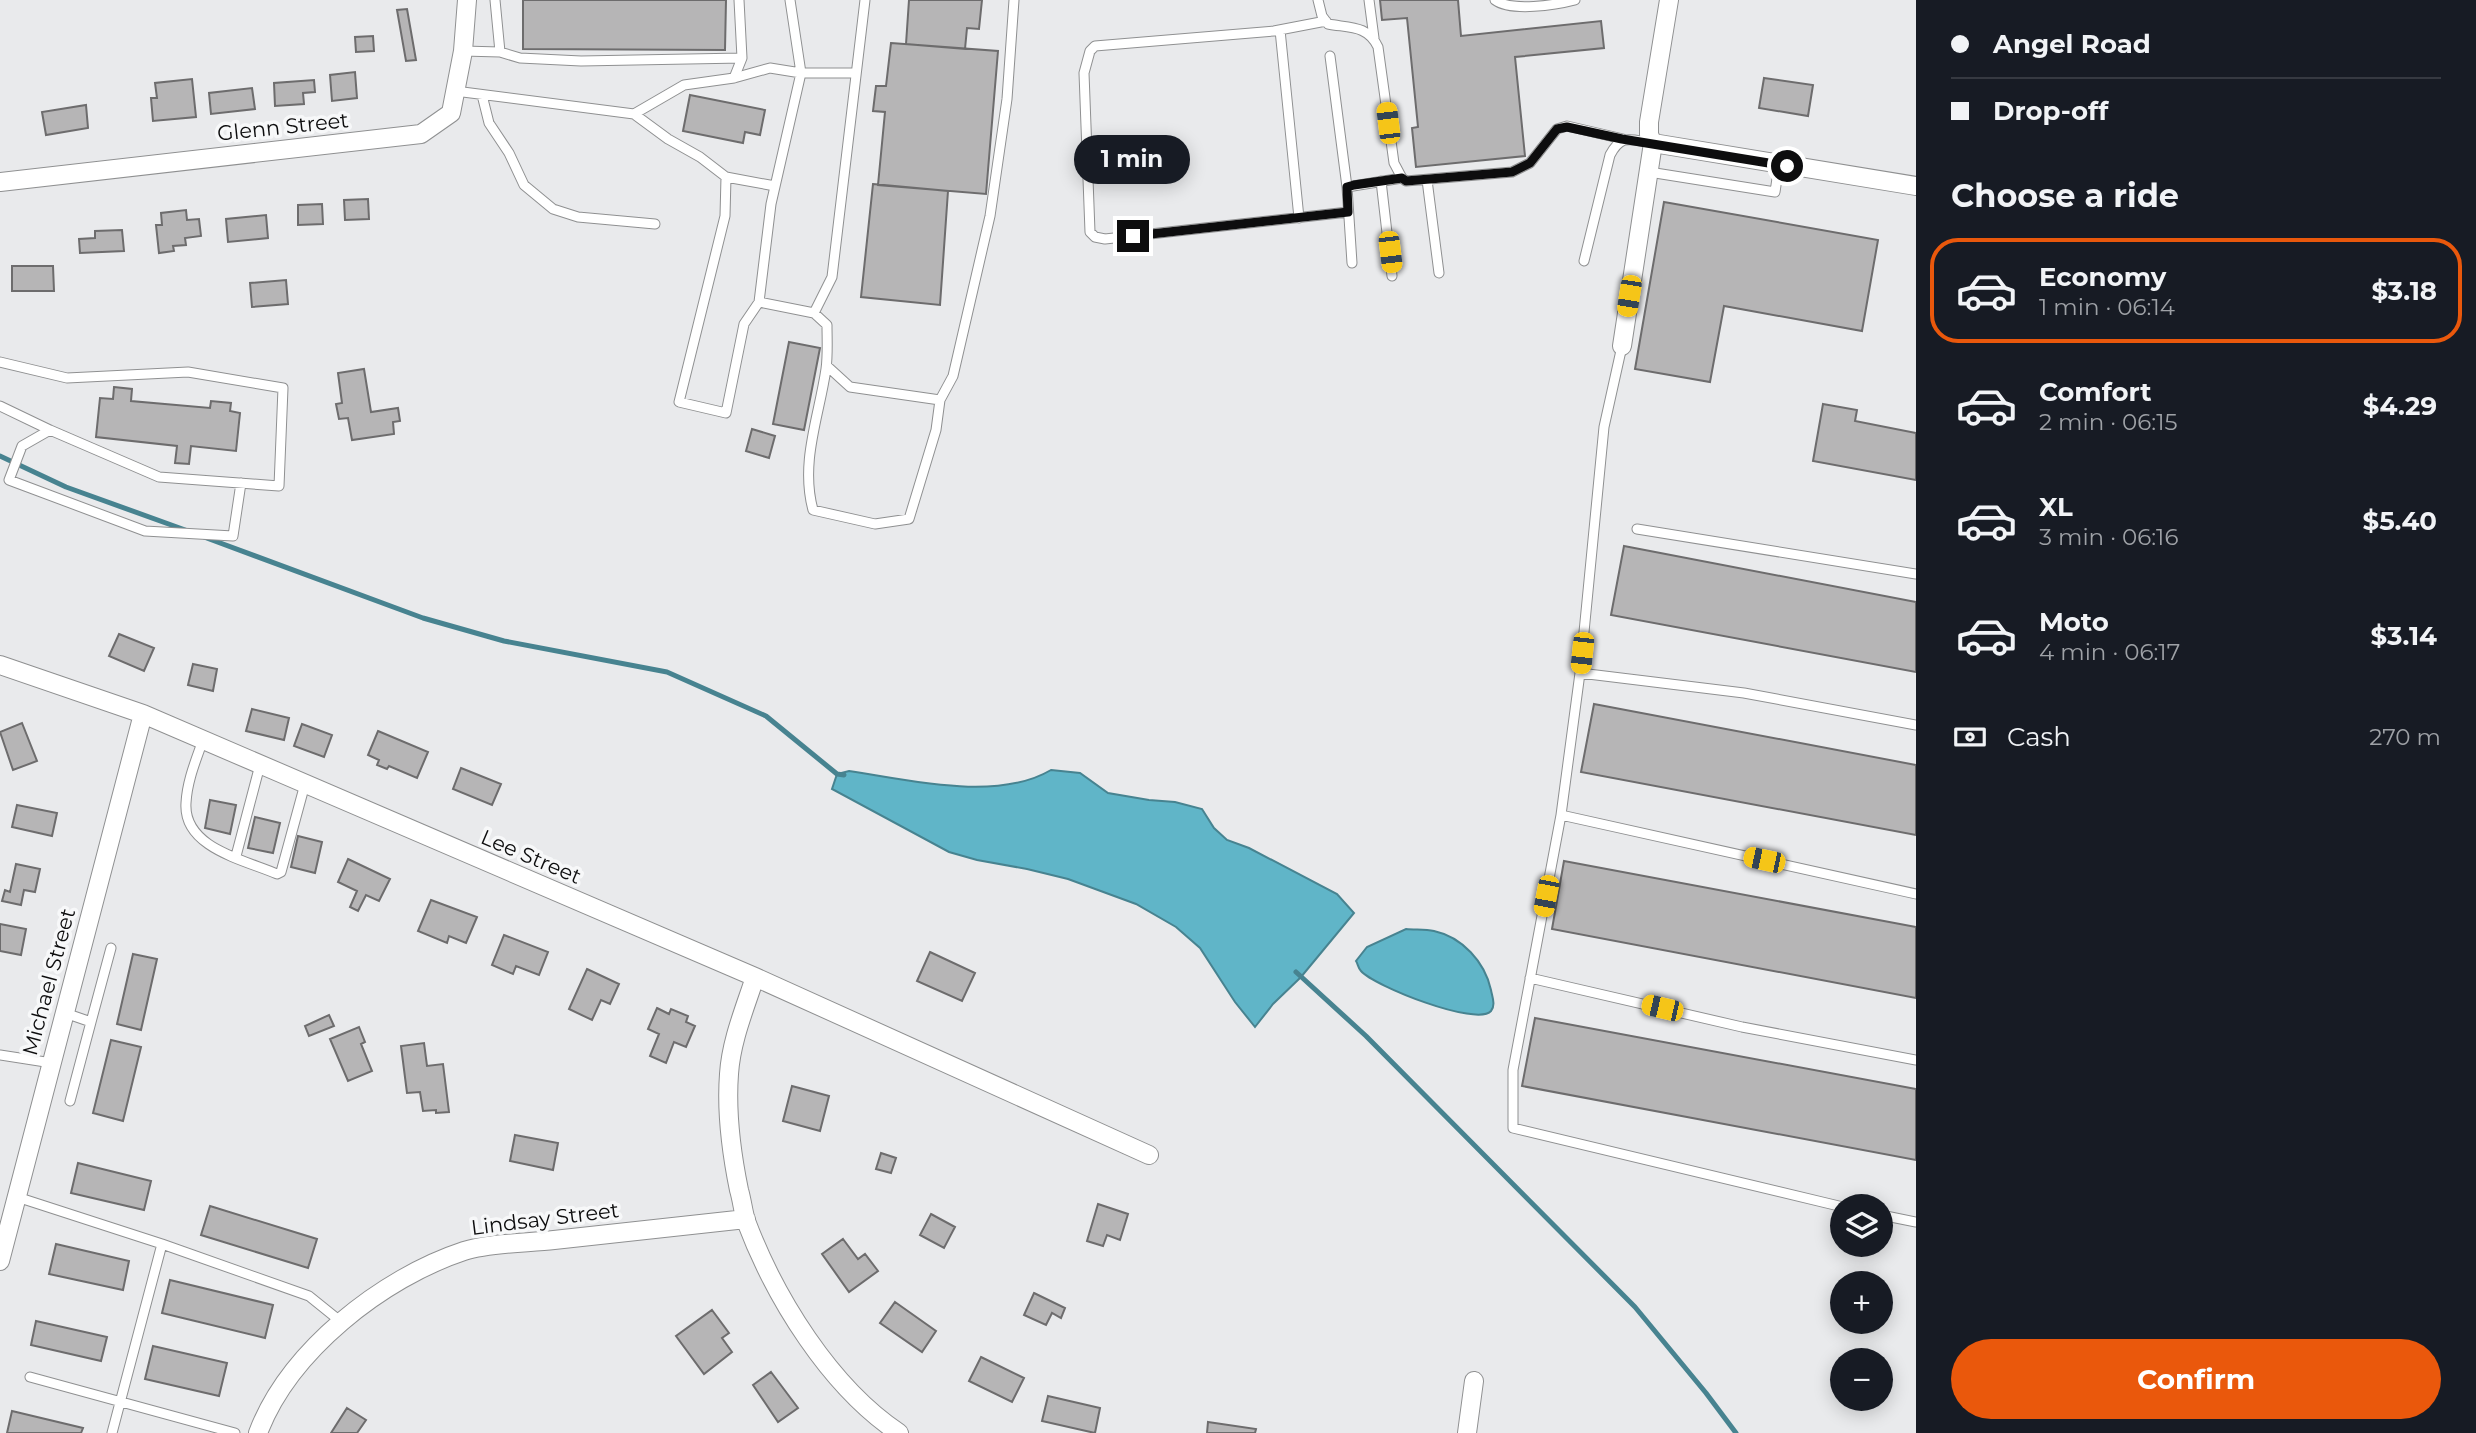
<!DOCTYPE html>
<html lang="en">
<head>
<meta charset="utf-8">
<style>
  :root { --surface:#171b24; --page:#20242c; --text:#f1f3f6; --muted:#9ea1a6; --line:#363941; --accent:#ea580c }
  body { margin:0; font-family:Montserrat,sans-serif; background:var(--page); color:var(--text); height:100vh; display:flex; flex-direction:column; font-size:26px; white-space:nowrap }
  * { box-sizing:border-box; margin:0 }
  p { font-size:23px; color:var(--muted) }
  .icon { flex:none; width:38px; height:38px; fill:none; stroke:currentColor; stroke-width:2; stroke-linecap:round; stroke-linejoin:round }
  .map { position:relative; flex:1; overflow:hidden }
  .panel { display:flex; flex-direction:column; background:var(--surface); width:560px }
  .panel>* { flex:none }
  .hud { display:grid; align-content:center; height:154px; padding:0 35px; background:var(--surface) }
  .buttons { position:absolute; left:1830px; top:1194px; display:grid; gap:14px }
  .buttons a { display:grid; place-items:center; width:63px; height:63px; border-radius:50%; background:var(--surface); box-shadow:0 4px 18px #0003; font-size:35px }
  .end { position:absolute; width:32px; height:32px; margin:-16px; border:9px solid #0d0d0e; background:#fff; box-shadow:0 0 0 4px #fff }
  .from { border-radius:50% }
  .bubble { position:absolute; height:49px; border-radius:24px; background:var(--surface); box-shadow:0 4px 18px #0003; font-size:23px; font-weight:700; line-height:49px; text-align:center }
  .car { position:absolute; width:21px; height:42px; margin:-21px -10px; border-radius:9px; box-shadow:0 0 5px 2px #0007; background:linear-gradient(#f5c518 24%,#345 0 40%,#f5c518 0 76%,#345 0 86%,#f5c518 0) }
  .hud b { display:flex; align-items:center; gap:24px; height:66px; font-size:26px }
  .hud b+b { border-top:2px solid var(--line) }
  .hud i { width:18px; height:18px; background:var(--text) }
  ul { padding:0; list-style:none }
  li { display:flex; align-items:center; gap:21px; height:105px; margin:0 14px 10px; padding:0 21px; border:4px solid transparent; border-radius:28px }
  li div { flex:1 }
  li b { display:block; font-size:26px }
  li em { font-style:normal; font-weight:700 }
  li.current { border-color:var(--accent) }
  li>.icon { width:63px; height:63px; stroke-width:1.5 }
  h2 { padding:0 35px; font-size:32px; line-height:84px }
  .pay { display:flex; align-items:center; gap:18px; height:77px; padding:0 35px; font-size:26px }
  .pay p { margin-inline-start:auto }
  .cta { display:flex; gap:14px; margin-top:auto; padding:14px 35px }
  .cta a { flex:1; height:80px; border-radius:42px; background:var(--accent); color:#fff; font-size:28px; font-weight:700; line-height:80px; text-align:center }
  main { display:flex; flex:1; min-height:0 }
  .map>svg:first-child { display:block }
  .water { fill:#60b5c8; stroke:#478390; stroke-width:2 }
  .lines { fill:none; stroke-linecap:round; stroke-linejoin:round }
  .stream { stroke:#478390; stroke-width:5 }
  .building { fill:#b6b5b6; stroke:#6d6c6d; stroke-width:2 }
  .service-casing { stroke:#8f9091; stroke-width:11 }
  .minor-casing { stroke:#8f9091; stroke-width:20 }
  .service { stroke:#fff; stroke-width:9 }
  .minor { stroke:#fff; stroke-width:18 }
  .route { stroke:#0d0d0e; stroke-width:9 }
  .labels { text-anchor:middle; stroke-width:7; stroke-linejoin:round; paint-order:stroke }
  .street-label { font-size:21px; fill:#0d0d0e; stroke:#f7f8f9 }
</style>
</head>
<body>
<main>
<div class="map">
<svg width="1916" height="1433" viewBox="0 0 1916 1433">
  <rect width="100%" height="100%" fill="#e9eaec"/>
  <!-- water -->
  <path class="water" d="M 1051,770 L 1080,773 L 1108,793 L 1149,800 L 1175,802 L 1202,809 L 1214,828 L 1227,840 L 1249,848 L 1337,894 L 1354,913 L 1301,977 L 1273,1004 L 1255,1027 L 1235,1002 L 1200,948 L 1176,927 L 1136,904 L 1068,879 L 1027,869 L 977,860 L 949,852 L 832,789 L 837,774 L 849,771 C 909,780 997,802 1051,770 Z
    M 1406,929 C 1415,930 1425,929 1434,931 C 1462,937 1485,962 1491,990 C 1492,996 1496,1005 1491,1011 C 1477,1027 1374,986 1361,971 C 1358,968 1358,964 1356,961 L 1367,947 Z"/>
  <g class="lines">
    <!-- stream -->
    <path class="stream" d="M 0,456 L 66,487 L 188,531
      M 204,537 L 423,618 L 504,641 L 667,672 L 766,716 L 837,774 L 844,775
      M 1296,972 L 1366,1036 L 1635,1307 L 1706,1393 L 1736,1433"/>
  </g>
  <!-- building -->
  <path class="building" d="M 523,0 L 726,0 L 725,50 L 523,49 Z
    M 909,0 L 982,0 L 979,29 L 967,28 L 965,49 L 906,44 Z
    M 1380,0 L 1458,0 L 1461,36 L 1601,21 L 1604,48 L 1515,57 L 1525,156 L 1416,167 L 1412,128 L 1418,127 L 1407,18 L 1382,20 Z
    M 407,9 L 416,60 L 406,61 L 397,10 Z
    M 373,36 L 374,51 L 356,52 L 355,37 Z
    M 891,43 L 998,51 L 986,194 L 878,185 L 885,112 L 873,111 L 876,86 L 886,86 Z
    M 355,72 L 357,98 L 332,101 L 330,75 Z
    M 1764,78 L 1813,85 L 1808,116 L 1759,108 Z
    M 192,79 L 196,117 L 153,121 L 151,98 L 157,98 L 155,83 Z
    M 314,80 L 315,92 L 303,93 L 304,104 L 275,106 L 274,83 Z
    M 252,88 L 255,109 L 211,114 L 209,93 Z
    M 690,95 L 765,110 L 760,135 L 745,132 L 743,143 L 683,131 Z
    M 86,105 L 88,128 L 46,135 L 42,112 Z
    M 873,184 L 948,191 L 940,305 L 861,297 Z
    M 368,199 L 369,219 L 345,220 L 344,200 Z
    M 1664,202 L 1878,240 L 1862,331 L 1724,306 L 1710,382 L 1635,369 Z
    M 322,204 L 323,224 L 298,225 L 298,205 Z
    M 186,210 L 187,220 L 199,219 L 201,236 L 185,238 L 186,245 L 173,246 L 174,251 L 159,253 L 156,225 L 162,225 L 161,213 Z
    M 266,215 L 268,238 L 228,242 L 226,219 Z
    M 122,230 L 124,251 L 80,253 L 79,239 L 95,238 L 95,231 Z
    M 12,266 L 53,266 L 54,291 L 12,291 Z
    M 286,280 L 288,304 L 252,307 L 250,283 Z
    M 789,342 L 820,348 L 804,430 L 773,424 Z
    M 364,369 L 371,412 L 398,408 L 400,421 L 393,422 L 394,434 L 352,440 L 348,418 L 339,419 L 336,404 L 342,403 L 338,373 Z
    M 114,387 L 132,389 L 131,401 L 210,408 L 211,401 L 231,403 L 230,411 L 240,413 L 236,451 L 191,446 L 189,464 L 175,463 L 177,446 L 96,437 L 100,398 L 113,399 Z
    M 1823,404 L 1857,410 L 1855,421 L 1916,433 L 1916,480 L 1813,461 Z
    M 752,429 L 775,436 L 769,458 L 746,451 Z
    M 1624,546 L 1916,602 L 1916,672 L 1611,615 Z
    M 119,634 L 154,648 L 144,671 L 109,656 Z
    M 193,664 L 217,669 L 213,691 L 188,685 Z
    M 1594,704 L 1916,765 L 1916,835 L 1581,772 Z
    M 252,709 L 289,718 L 284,740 L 246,731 Z
    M 22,723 L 37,761 L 13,770 L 0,732 Z
    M 302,724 L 332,735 L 324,757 L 294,746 Z
    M 378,731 L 428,752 L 417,778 L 389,766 L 387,769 L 377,765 L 379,760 L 368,755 Z
    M 461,768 L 501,784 L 492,805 L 453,789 Z
    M 210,800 L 236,805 L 230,834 L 205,828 Z
    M 17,805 L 57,813 L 52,836 L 12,827 Z
    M 255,817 L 280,823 L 273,853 L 248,848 Z
    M 298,836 L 322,842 L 315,873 L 291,867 Z
    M 348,859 L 390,879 L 379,901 L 366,895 L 358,911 L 350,907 L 357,891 L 338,882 Z
    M 1564,861 L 1916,927 L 1916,998 L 1552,929 Z
    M 16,864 L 40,869 L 35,892 L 24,890 L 21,905 L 2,901 L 5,890 L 10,892 Z
    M 431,900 L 477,917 L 466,943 L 449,936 L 447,943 L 418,931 Z
    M 0,924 L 26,929 L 21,955 L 0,951 Z
    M 504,935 L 548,952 L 539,975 L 516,966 L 513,974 L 492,965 Z
    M 930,952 L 975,973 L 962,1001 L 917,981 Z
    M 133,954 L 157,959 L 141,1030 L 117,1024 Z
    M 587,969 L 619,984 L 610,1004 L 601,1000 L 592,1020 L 569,1009 Z
    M 657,1008 L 669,1014 L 671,1009 L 688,1016 L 686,1022 L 695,1026 L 686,1047 L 674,1042 L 666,1063 L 650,1056 L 659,1034 L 648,1029 Z
    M 329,1015 L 334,1026 L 309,1036 L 305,1026 Z
    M 1535,1018 L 1916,1089 L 1916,1160 L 1522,1086 Z
    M 359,1027 L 365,1042 L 361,1044 L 372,1071 L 348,1081 L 330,1039 Z
    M 111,1040 L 141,1047 L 123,1121 L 93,1113 Z
    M 424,1043 L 427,1066 L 443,1064 L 449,1112 L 436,1113 L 436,1110 L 423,1111 L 420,1092 L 407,1093 L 401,1046 Z
    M 792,1086 L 829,1096 L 820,1131 L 783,1121 Z
    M 515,1135 L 558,1143 L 553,1170 L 510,1161 Z
    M 881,1153 L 896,1158 L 891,1173 L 876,1169 Z
    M 78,1163 L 151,1181 L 144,1210 L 71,1193 Z
    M 1098,1204 L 1128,1214 L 1120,1240 L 1107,1235 L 1103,1246 L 1087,1241 Z
    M 210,1206 L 317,1239 L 308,1268 L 201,1235 Z
    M 931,1214 L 955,1227 L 944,1248 L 920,1235 Z
    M 843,1239 L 858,1259 L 865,1254 L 878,1271 L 849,1292 L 822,1254 Z
    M 56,1244 L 129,1261 L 123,1290 L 49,1274 Z
    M 170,1280 L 273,1305 L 265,1338 L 162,1313 Z
    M 1034,1293 L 1065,1308 L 1061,1318 L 1052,1313 L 1046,1325 L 1024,1315 Z
    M 895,1302 L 936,1331 L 922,1352 L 880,1323 Z
    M 712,1310 L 729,1333 L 722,1338 L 732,1352 L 704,1374 L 676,1336 Z
    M 36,1321 L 107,1337 L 101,1361 L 31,1345 Z
    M 153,1346 L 227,1363 L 219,1396 L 145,1379 Z
    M 981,1357 L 1024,1378 L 1012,1402 L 969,1381 Z
    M 771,1372 L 798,1408 L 778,1422 L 753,1385 Z
    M 1048,1396 L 1100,1408 L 1095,1433 L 1042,1421 Z
    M 347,1408 L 366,1420 L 357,1433 L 331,1433 Z
    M 12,1411 L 83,1428 L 81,1433 L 7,1433 Z
    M 1208,1422 L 1256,1429 L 1255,1433 L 1207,1433 Z"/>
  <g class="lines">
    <defs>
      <path id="service" d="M 1318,0 L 1322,16 L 1328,24 C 1349,28 1368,25 1378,47 L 1394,163 L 1402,178
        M 1369,0 L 1374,38
        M 1495,0 C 1511,12 1556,5 1575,0
        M 1326,21 L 1274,31 L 1095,46 L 1090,51 L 1084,73 L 1090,232 L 1095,237 L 1105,239 L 1348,212
        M 1280,30 L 1299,218
        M 463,51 L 500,52 L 495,0
        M 500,52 L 520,58 L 581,61 L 742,58
        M 1330,56 L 1347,187
        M 734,78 L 742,58 L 739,0
        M 455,91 L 634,114 L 668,139 L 700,157 L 726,177 L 775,186
        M 482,95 L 489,123 L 509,153 L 524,185 L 553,209 L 578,217 L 655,224
        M 634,114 L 684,85 L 734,78 L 770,68 L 801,73 L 856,73
        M 1649,172 L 1775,192 L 1779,165
        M 726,177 L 725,216 L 679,402 L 726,413 L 744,324 L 759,302 L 814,313 L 827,325 C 827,339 828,355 826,369 C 819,417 800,462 813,510 L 875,524 L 909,519 L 936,430 L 940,400 L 850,387 L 827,366
        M 1427,180 L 1439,273
        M 1381,181 L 1392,276
        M 1584,261 L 1610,155 C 1622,133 1630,140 1653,143
        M 1352,263 L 1347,187 L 1402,178 L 1406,181 L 1512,172 L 1530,163 L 1557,129 L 1567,126 L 1623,139
        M 759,302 L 771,204 L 801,73 L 790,0
        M 814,313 L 832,277 L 865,0
        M 0,362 L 67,378 L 188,372 L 283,388 L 279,486 L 159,477 L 50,430 L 0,406
        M 940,400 L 953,376 L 990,216 L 1007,99 L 1014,0
        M 50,430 L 22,446 L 9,480 L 145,531 L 233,536 L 241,483
        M 1637,529 L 1916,574
        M 1580,673 L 1604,427 L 1622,346
        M 203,740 C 196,760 187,781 186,803 C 183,848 245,860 277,874 L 281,872 L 305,784
        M 1561,815 L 1916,894
        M 236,856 L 260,765
        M 1530,978 L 1742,1027 L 1916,1060
        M 65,1013 L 91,1022 L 111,948
        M 0,1055 L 52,1063
        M 70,1101 L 91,1022
        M 17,1197 L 162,1244 L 112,1433
        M 1843,1207 L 1513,1128 L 1513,1070 L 1561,815 L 1580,673 L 1744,693 L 1916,725
        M 1881,1215 L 1916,1222
        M 162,1244 L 309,1296 L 340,1321
        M 30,1377 L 235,1433"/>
      <path id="minor" d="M 1669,0 L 1649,122 L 1649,135 L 1653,143 L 1916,186
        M 0,182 L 421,134 L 451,113 L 463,51 L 467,0
        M 1622,346 L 1653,143
        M 0,665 L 143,714 L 755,977 L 1149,1155
        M 755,977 C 745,1008 731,1041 729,1074 C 726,1114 731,1151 739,1190 C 742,1200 743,1211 746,1221 C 775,1298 830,1387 899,1433
        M 0,1261 L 143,714
        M 258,1433 C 289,1351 382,1278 464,1251 C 488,1243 528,1243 554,1240 C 618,1233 682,1226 746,1219
        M 1467,1433 L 1474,1381"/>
    </defs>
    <!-- service casing -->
    <use href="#service" class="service-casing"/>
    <!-- minor casing -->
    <use href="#minor" class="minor-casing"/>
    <!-- service -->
    <use href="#service" class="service"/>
    <!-- minor -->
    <use href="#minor" class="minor"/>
  </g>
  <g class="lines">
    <!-- route -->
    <path class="route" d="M 1133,236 L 1348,212 L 1347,187 L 1354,185 L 1402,178 L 1406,181 L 1512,172 L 1530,163 L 1557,129 L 1567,127 L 1622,139 L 1787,166"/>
  </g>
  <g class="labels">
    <!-- street labels -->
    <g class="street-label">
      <text transform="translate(283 127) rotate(-6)" y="7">Glenn Street</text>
      <text transform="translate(531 857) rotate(23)" y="7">Lee Street</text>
      <text transform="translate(49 982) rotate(-75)" y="7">Michael Street</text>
      <text transform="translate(545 1219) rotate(-7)" y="7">Lindsay Street</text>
    </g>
  </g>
</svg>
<div class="buttons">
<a><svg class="icon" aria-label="layers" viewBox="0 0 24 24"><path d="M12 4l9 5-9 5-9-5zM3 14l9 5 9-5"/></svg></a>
<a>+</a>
<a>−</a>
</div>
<i class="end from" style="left:1787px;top:166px"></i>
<i class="end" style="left:1133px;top:236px"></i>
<div class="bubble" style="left:1074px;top:135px;width:116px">1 min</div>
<i class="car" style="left:1388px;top:123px;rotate:353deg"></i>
<i class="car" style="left:1390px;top:252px;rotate:173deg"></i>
<i class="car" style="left:1629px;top:296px;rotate:189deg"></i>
<i class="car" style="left:1582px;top:653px;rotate:186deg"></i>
<i class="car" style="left:1764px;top:860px;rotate:282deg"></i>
<i class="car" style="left:1546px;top:896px;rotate:191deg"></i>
<i class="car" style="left:1662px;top:1008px;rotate:283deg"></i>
</div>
<section class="panel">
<div class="hud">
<b><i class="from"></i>Angel Road</b>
<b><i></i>Drop-off</b>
</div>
<h2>Choose a ride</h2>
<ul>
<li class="current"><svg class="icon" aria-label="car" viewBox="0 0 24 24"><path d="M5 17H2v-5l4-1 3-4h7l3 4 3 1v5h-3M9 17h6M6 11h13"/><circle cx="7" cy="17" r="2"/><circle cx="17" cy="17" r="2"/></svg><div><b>Economy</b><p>1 min · 06:14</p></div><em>$3.18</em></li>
<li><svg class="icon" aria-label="car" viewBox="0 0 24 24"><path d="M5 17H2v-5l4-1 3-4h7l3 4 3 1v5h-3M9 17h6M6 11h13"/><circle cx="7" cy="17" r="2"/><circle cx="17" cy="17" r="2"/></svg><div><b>Comfort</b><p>2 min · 06:15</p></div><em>$4.29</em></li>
<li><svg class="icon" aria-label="car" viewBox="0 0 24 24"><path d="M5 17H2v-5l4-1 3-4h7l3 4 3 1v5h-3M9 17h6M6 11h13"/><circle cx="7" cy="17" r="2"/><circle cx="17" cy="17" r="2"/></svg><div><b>XL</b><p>3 min · 06:16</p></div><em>$5.40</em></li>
<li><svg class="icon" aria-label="car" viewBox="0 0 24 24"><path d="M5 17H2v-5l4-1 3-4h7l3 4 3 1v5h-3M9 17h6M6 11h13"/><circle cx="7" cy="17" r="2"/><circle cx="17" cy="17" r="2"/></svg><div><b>Moto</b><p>4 min · 06:17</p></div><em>$3.14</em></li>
</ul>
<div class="pay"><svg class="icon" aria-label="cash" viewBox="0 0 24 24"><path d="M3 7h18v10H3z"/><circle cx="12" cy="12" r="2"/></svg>Cash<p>270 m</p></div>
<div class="cta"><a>Confirm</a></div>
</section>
</main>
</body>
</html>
